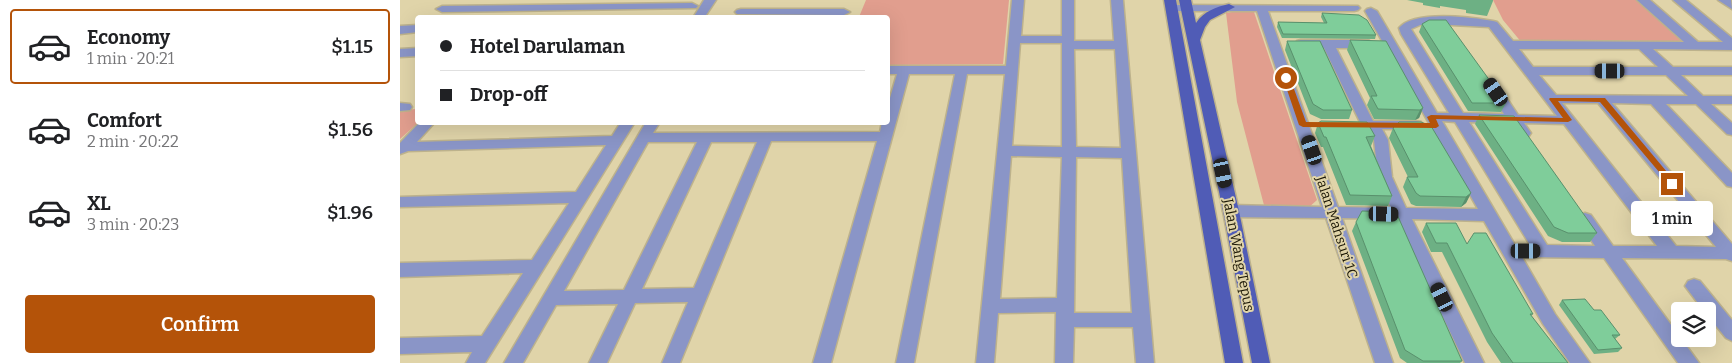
<!DOCTYPE html>
<html lang="en">
<head>
<meta charset="utf-8">
<style>
  :root { --surface:#fff; --page:#f6f6f6; --text:#202124; --muted:#757577; --line:#e0e0e0; --accent:#b45309 }
  body { margin:0; font-family:Bitter,serif; background:var(--page); color:var(--text); height:100vh; display:flex; flex-direction:column; font-size:19px; white-space:nowrap }
  * { box-sizing:border-box; margin:0 }
  p { font-size:16px; color:var(--muted) }
  .icon { flex:none; width:28px; height:28px; fill:none; stroke:currentColor; stroke-width:2; stroke-linecap:round; stroke-linejoin:round }
  .map { position:relative; flex:1; overflow:hidden }
  .panel { display:flex; flex-direction:column; background:var(--surface); width:400px }
  .panel>* { flex:none }
  .top-card { position:absolute; left:15px; top:15px; width:475px; height:110px; border-radius:5px; box-shadow:0 5px 20px #0002; display:grid; align-content:center; height:110px; padding:0 25px; background:var(--surface) }
  .fabs { position:absolute; left:1271px; top:302px; display:grid; gap:10px }
  .fabs a { display:grid; place-items:center; width:45px; height:45px; border-radius:5px; background:var(--surface); box-shadow:0 5px 20px #0002; font-size:25px }
  .end { position:absolute; width:22px; height:22px; margin:-11px; border:6px solid #b45309; background:#fff; box-shadow:0 0 0 2px #fff }
  .from { border-radius:50% }
  .bubble { position:absolute; height:35px; border-radius:5px; background:var(--surface); box-shadow:0 5px 20px #0002; font-size:16px; font-weight:600; line-height:35px; text-align:center }
  .car { position:absolute; width:15px; height:30px; margin:-15px -8px; border-radius:6px; box-shadow:0 0 4px 1px #0007; background:linear-gradient(#222 24%,#8ab4d8 0 40%,#222 0 76%,#8ab4d8 0 86%,#222 0) }
  .top-card b { display:flex; align-items:center; gap:18px; height:48px; font-size:19px }
  .top-card b+b { border-top:1px solid var(--line) }
  .top-card i { width:12px; height:12px; background:var(--text) }
  ul { padding:9px 0 0; list-style:none }
  li { display:flex; align-items:center; gap:15px; height:75px; margin:0 10px 8px; padding:0 15px; border:2px solid transparent; border-radius:5px }
  li div { flex:1 }
  li b { display:block; font-size:19px }
  li em { font-style:normal; font-weight:600 }
  li.on { border-color:var(--accent) }
  li>.icon { width:45px; height:45px; stroke-width:1.5 }
  .cta { display:flex; gap:10px; margin-top:auto; padding:10px 25px }
  .cta a { flex:1; height:58px; border-radius:5px; background:var(--accent); color:#fff; font-size:20px; font-weight:600; line-height:58px; text-align:center }
  main { display:flex; flex:1; min-height:0 }
  .map>svg:first-child { display:block }
  .green { fill:#e19e8e }
  .lines { fill:none; stroke-linecap:round; stroke-linejoin:round }
  .minor-casing { stroke:#bdb28c; stroke-width:3 }
  .major-casing { stroke:#bdb28c; stroke-width:3 }
  .minor { fill:#8a95c7; fill-rule:evenodd }
  .major { fill:#505cb6; fill-rule:evenodd }
  .wall { fill:#6db084 }
  .shaded-wall { fill:#59906c }
  .building { fill:#7fcd9a; stroke:#59906c }
  .route { fill:#b45309 }
  .labels { text-anchor:middle; stroke-width:4; stroke-linejoin:round; paint-order:stroke }
  .street-label { font-size:14px; fill:#1b1706; stroke:#e0d4a9 }
</style>
</head>
<body>
<main>
<section class="panel">
<ul>
<li class="on"><svg class="icon" aria-label="car" viewBox="0 0 24 24"><path d="M5 17H2v-5l4-1 3-4h7l3 4 3 1v5h-3M9 17h6M6 11h13"/><circle cx="7" cy="17" r="2"/><circle cx="17" cy="17" r="2"/></svg><div><b>Economy</b><p>1 min · 20:21</p></div><em>$1.15</em></li>
<li><svg class="icon" aria-label="car" viewBox="0 0 24 24"><path d="M5 17H2v-5l4-1 3-4h7l3 4 3 1v5h-3M9 17h6M6 11h13"/><circle cx="7" cy="17" r="2"/><circle cx="17" cy="17" r="2"/></svg><div><b>Comfort</b><p>2 min · 20:22</p></div><em>$1.56</em></li>
<li><svg class="icon" aria-label="car" viewBox="0 0 24 24"><path d="M5 17H2v-5l4-1 3-4h7l3 4 3 1v5h-3M9 17h6M6 11h13"/><circle cx="7" cy="17" r="2"/><circle cx="17" cy="17" r="2"/></svg><div><b>XL</b><p>3 min · 20:23</p></div><em>$1.96</em></li>
</ul>
<div class="cta"><a>Confirm</a></div>
</section>
<div class="map">
<svg width="1332" height="363" viewBox="0 0 1332 363">
  <rect width="100%" height="100%" fill="#e0d4a9"/>
  <!-- green -->
  <path class="green" d="M 466,0 L 609,0 L 603,64 L 488,65 L 488,18 L 459,17 Z
    M 1093,0 L 1236,0 L 1284,43 L 1122,43 L 1103,20 Z
    M 844,10 L 854,12 L 917,200 L 907,209 L 865,209 L 837,102 L 826,13 Z
    M 17,109 L 18,123 L 0,139 L 0,110 Z"/>
  <g class="lines">
    <defs>
      <path id="minor" d="M 304,0 L 316,0 L 304,18 L 293,18 Z
        M 612,0 L 624,0 L 621,36 L 662,36 L 662,0 L 674,0 L 674,41 L 714,41 L 711,0 L 723,0 L 754,363 L 736,363 L 733,327 L 674,327 L 673,363 L 655,363 L 656,312 L 598,313 L 594,363 L 576,363 L 605,74 L 567,74 L 514,363 L 496,363 L 555,74 L 509,74 L 431,363 L 413,363 L 477,141 L 371,141 L 280,363 L 262,363 L 288,302 L 235,303 L 207,363 L 189,363 L 218,304 L 156,305 L 123,363 L 104,363 L 246,122 L 260,122 L 253,133 L 480,132 L 482,122 L 488,122 L 488,105 L 497,74 L 488,74 L 488,66 L 606,66 ZM 620,43 L 662,43 L 662,147 L 612,146 ZM 674,49 L 715,49 L 721,148 L 676,147 ZM 248,142 L 297,142 L 224,290 L 164,291 ZM 311,142 L 357,142 L 294,288 L 242,289 ZM 611,156 L 662,157 L 657,298 L 600,299 ZM 676,157 L 722,158 L 732,313 L 674,313 Z
        M 1237,0 L 1250,0 L 1298,42 L 1323,42 L 1273,0 L 1286,0 L 1332,38 L 1332,50 L 1253,49 L 1273,67 L 1332,67 L 1332,75 L 1281,75 L 1303,96 L 1332,96 L 1332,104 L 1311,104 L 1332,123 L 1332,135 L 1327,134 L 1296,104 L 1266,104 L 1332,173 L 1332,187 L 1327,186 L 1251,104 L 1212,103 L 1332,244 L 1332,261 L 1326,259 L 1222,258 L 1299,363 L 1278,363 L 1204,258 L 1122,257 L 1155,314 L 1190,363 L 1170,363 L 1143,324 L 1084,221 L 1012,219 L 1084,363 L 1065,363 L 996,219 L 942,218 L 993,363 L 975,363 L 926,218 L 831,217 L 825,215 L 823,211 L 825,207 L 831,205 L 922,207 L 857,11 L 772,11 L 766,8 L 772,5 L 958,6 L 960,8 L 958,10 L 954,11 L 868,11 L 938,207 L 991,208 L 978,177 L 974,140 L 968,129 L 959,128 L 957,125 L 960,122 L 924,48 L 897,47 L 895,44 L 897,41 L 901,40 L 968,40 L 974,44 L 968,48 L 936,48 L 973,121 L 1016,121 L 1021,122 L 1023,125 L 1021,128 L 1016,129 L 982,129 L 988,140 L 992,177 L 1006,208 L 1078,209 L 965,11 L 967,9 L 971,8 L 977,11 L 1037,113 L 1049,113 L 1001,34 L 999,28 C 1014,10 1071,17 1093,21 L 1097,22 L 1113,41 L 1284,42 ZM 1033,24 L 1089,27 L 1157,116 L 1118,115 L 1098,85 L 1093,84 L 1087,88 L 1104,114 L 1063,113 L 1011,29 L 1020,25 ZM 1119,49 L 1239,49 L 1258,67 L 1133,67 ZM 1139,75 L 1266,75 L 1288,96 L 1156,95 ZM 1162,103 L 1198,103 L 1316,247 L 1276,246 ZM 1042,121 L 1055,122 L 1130,245 L 1115,245 ZM 1069,122 L 1110,123 L 1119,136 L 1129,136 L 1131,133 L 1124,123 L 1164,124 L 1257,246 L 1213,246 L 1191,215 L 1185,213 L 1179,215 L 1177,219 L 1195,246 L 1147,245 Z
        M 1318,0 L 1331,0 L 1332,9 Z
        M 292,3 L 298,6 L 296,8 L 42,12 L 36,9 L 42,6 Z
        M 341,9 L 444,9 L 450,12 L 444,15 L 337,14 L 335,12 L 337,10 Z
        M 18,25 L 18,32 L 0,34 L 0,26 Z
        M 18,48 L 18,56 L 0,57 L 0,49 Z
        M 0,103 L 10,104 L 12,107 L 10,110 L 0,111 Z
        M 20,122 L 35,122 L 17,142 L 212,136 L 221,122 L 235,122 L 85,363 L 66,363 L 72,352 L 0,354 L 0,338 L 82,336 L 123,273 L 0,277 L 0,263 L 132,260 L 169,203 L 0,207 L 0,197 L 176,192 L 206,145 L 8,151 L 0,154 L 0,143 Z
        M 1294,279 L 1300,281 L 1332,320 L 1332,341 L 1326,338 L 1308,316 L 1308,311 L 1304,311 L 1285,286 L 1288,281 Z"/>
      <path id="major" d="M 764,0 L 776,0 L 843,363 L 825,363 Z
        M 779,0 L 791,0 L 796,23 C 804,11 816,7 829,4 L 835,7 L 810,20 L 805,27 L 800,40 L 839,211 L 870,363 L 852,363 L 823,211 Z"/>
    </defs>
    <!-- minor casing -->
    <use href="#minor" class="minor-casing"/>
    <!-- major casing -->
    <use href="#major" class="major-casing"/>
    <!-- minor -->
    <use href="#minor" class="minor"/>
    <!-- major -->
    <use href="#major" class="major"/>
  </g>
  <!-- wall -->
  <path class="wall" d="M 1007,0 L 1093,0 L 1093,1 L 1087,16 L 1066,13 L 1066,10 L 1040,6 L 1040,8 L 1023,5 L 1023,3 Z
    M 922,13 L 976,35 L 975,39 L 882,38 L 877,27 L 878,22 L 924,23 L 921,17 Z
    M 1022,24 L 1106,103 L 1101,112 L 1068,111 L 1019,32 Z
    M 950,40 L 1023,108 L 1019,118 L 1015,120 L 974,119 L 967,105 L 970,98 L 947,50 Z
    M 887,41 L 952,110 L 949,119 L 921,119 L 910,114 L 885,50 Z
    M 1079,115 L 1197,233 L 1190,242 L 1162,242 L 1148,236 L 1075,124 Z
    M 918,123 L 975,136 L 971,146 L 992,196 L 988,206 L 946,205 L 923,147 L 921,147 L 915,133 Z
    M 993,128 L 1071,193 L 1066,203 L 1061,207 L 1016,206 L 1011,204 L 1003,187 L 1007,177 L 1008,177 L 989,138 Z
    M 956,222 L 1062,361 L 1060,363 L 1007,363 L 1000,358 L 952,231 Z
    M 1026,223 L 1067,244 L 1133,314 L 1131,316 L 1168,363 L 1101,363 L 1087,342 L 1042,252 L 1031,252 L 1022,232 Z
    M 1162,300 L 1220,335 L 1215,339 L 1222,348 L 1218,352 L 1194,354 L 1159,305 Z"/>
  <!-- shaded-wall -->
  <path class="shaded-wall" d="M 1023,108 L 1019,118 L 1015,120 L 1020,110 Z
    M 1071,193 L 1066,203 L 1061,207 L 1066,197 Z"/>
  <!-- building -->
  <path class="building" d="M 922,13 L 959,15 L 967,20 L 976,35 L 883,34 L 878,22 L 927,23 Z
    M 1029,20 L 1046,20 L 1106,103 L 1072,103 L 1022,24 Z
    M 950,40 L 986,41 L 1023,108 L 1020,110 L 978,109 L 971,96 L 977,96 Z
    M 887,41 L 920,41 L 952,110 L 923,110 L 913,104 Z
    M 1079,115 L 1114,116 L 1197,233 L 1168,233 L 1154,227 Z
    M 921,121 L 967,122 L 975,136 L 966,137 L 992,196 L 950,195 L 926,137 L 924,137 L 918,123 Z
    M 999,122 L 1021,122 L 1031,126 L 1071,193 L 1066,197 L 1020,196 L 1016,193 L 1007,177 L 1018,177 L 993,128 Z
    M 962,211 L 996,212 L 1062,361 L 1023,361 L 1005,350 L 956,222 Z
    M 1026,223 L 1056,223 L 1067,244 L 1074,233 L 1086,233 L 1133,314 L 1130,314 L 1168,363 L 1113,363 L 1092,333 L 1047,243 L 1036,243 Z
    M 1185,299 L 1194,310 L 1201,310 L 1220,335 L 1212,335 L 1222,348 L 1198,350 L 1162,300 Z"/>
  <!-- route -->
  <path class="route" d="M 886,76 L 890,78 L 906,122 L 1030,123 L 1027,117 L 1031,115 L 1163,118 L 1149,99 L 1150,98 L 1205,98 L 1277,184 L 1272,186 L 1270,185 L 1200,102 L 1158,101 L 1172,120 L 1168,122 L 1036,119 L 1039,126 L 1036,128 L 903,127 L 899,125 L 883,78 Z"/>
  <g class="labels">
    <!-- street labels -->
    <g class="street-label">
      <text transform="translate(937 227) rotate(72)" y="5">Jalan Mahsuri 1C</text>
      <text transform="translate(839 255) rotate(79)" y="5">Jalan Wang Tepus</text>
    </g>
  </g>
</svg>
<div class="fabs">
<a><svg class="icon" aria-label="layers" viewBox="0 0 24 24"><path d="M12 4l9 5-9 5-9-5zM3 14l9 5 9-5"/></svg></a>
</div>
<i class="end from" style="left:886px;top:78px"></i>
<i class="end" style="left:1272px;top:184px"></i>
<div class="bubble" style="left:1231px;top:201px;width:82px">1 min</div>
<i class="car" style="left:1210px;top:71px;rotate:270deg"></i>
<i class="car" style="left:1096px;top:92px;rotate:325deg"></i>
<i class="car" style="left:912px;top:150px;rotate:341deg"></i>
<i class="car" style="left:823px;top:173px;rotate:168deg"></i>
<i class="car" style="left:984px;top:214px;rotate:91deg"></i>
<i class="car" style="left:1126px;top:251px;rotate:90deg"></i>
<i class="car" style="left:1042px;top:297px;rotate:334deg"></i>
<div class="top-card">
<b><i class="from"></i>Hotel Darulaman</b>
<b><i></i>Drop-off</b>
</div>
</div>
</main>
</body>
</html>
